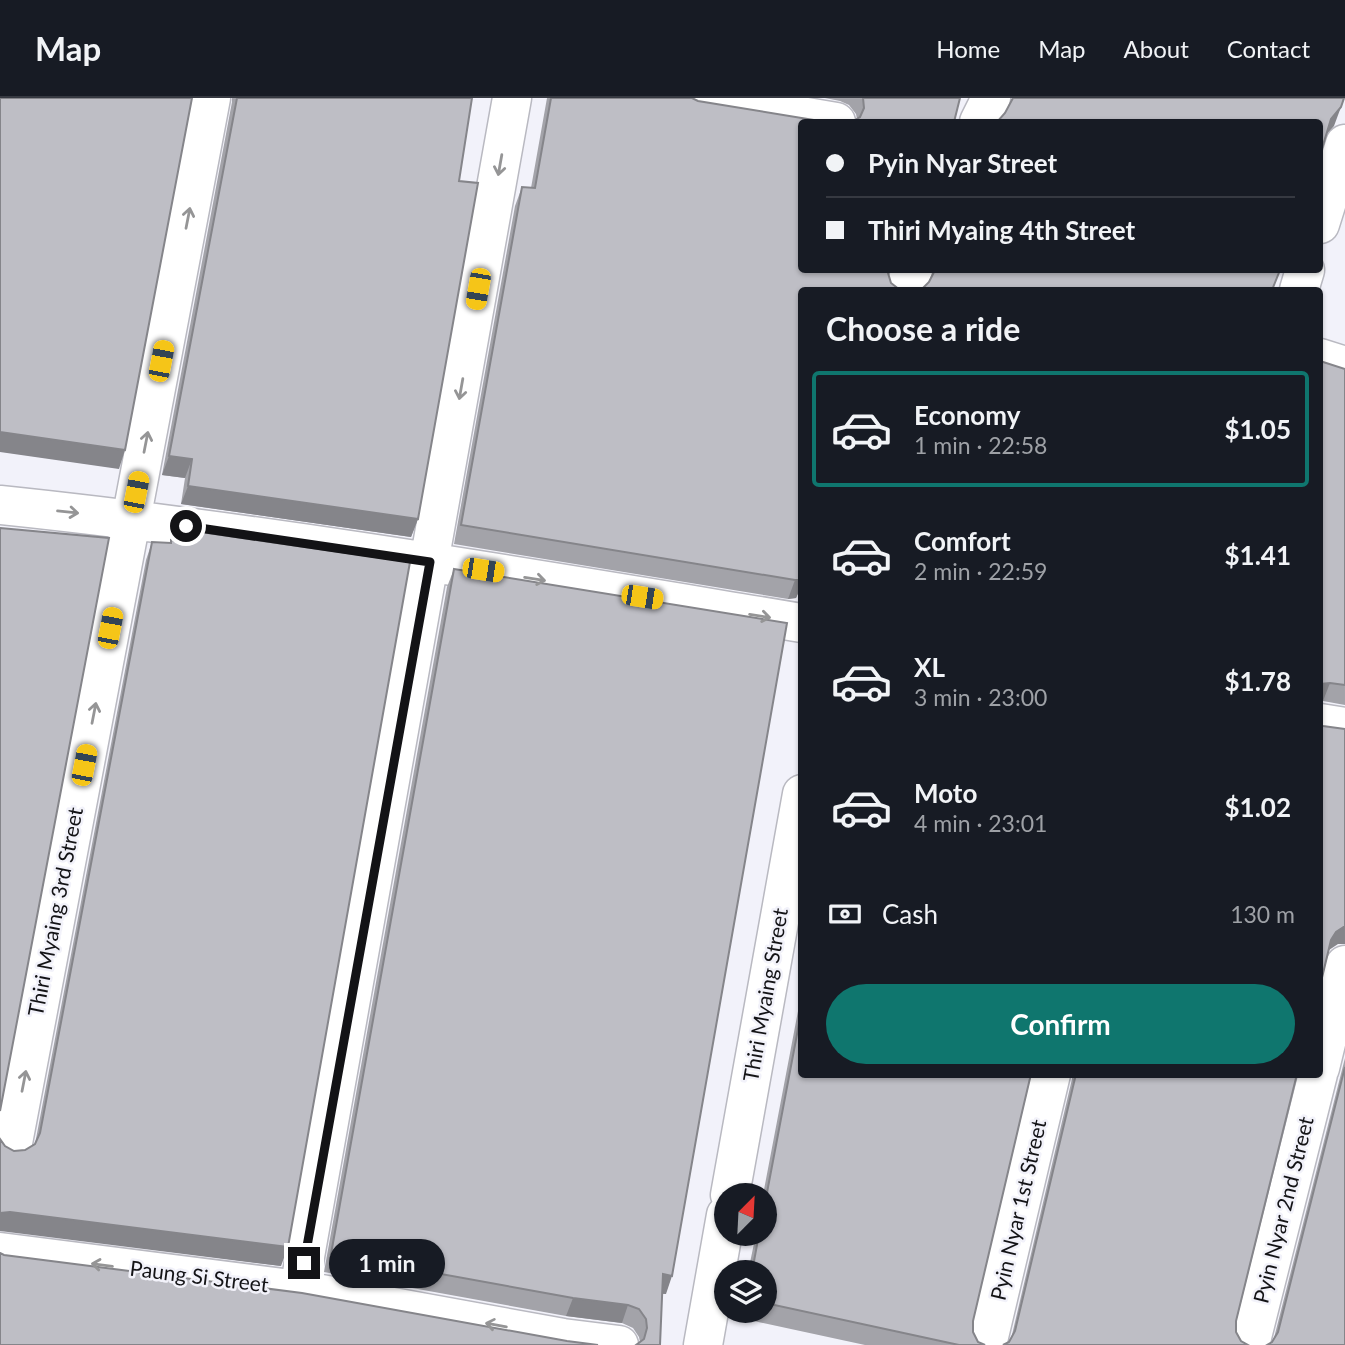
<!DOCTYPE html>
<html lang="en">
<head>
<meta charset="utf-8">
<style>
  :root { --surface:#171b24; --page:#242831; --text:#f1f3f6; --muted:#9ea1a6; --line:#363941; --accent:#0f766e }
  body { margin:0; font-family:Lato,sans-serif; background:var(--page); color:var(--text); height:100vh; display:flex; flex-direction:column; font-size:26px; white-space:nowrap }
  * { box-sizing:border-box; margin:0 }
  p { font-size:23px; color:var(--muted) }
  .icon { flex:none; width:38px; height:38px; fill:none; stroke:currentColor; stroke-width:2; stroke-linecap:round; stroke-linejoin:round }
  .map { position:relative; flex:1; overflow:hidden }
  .details { position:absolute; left:798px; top:189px; width:525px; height:791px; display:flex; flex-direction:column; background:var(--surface); border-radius:7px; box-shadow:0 2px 5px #0004 }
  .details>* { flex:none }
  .hud { position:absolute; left:798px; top:21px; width:525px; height:154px; border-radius:7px; box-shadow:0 2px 5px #0004; display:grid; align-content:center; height:154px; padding:0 28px; background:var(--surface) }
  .needle { width:46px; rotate:24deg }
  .tools { position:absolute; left:714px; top:1085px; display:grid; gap:14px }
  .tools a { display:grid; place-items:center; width:63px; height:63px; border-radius:50%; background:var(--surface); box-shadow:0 2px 5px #0004; font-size:35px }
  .end { position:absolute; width:32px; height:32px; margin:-16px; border:9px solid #131316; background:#fff; box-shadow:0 0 0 4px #fff }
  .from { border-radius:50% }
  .bubble { position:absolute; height:49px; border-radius:24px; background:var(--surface); box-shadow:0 2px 5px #0004; font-size:23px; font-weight:700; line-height:49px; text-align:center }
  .car { position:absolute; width:21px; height:42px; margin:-21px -10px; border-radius:9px; box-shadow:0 0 5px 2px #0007; background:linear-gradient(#f5c518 24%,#345 0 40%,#f5c518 0 76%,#345 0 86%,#f5c518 0) }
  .hud b { display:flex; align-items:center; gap:24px; height:66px; font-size:26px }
  .hud b+b { border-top:2px solid var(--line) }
  .hud i { width:18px; height:18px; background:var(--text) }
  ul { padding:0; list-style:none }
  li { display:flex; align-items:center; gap:21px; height:116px; margin:0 14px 10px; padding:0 14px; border:4px solid transparent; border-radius:7px }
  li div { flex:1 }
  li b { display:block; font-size:26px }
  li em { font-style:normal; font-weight:700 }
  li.selected { border-color:var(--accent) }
  li>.icon { width:63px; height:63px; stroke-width:1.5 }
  h2 { padding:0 28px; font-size:32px; line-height:84px }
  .pay { display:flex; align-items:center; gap:18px; height:77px; padding:0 28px; font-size:26px }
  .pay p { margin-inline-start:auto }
  .cta { display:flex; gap:14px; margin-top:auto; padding:14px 28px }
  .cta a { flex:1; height:80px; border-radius:42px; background:var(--accent); color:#fff; font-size:28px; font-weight:700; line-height:80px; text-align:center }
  header { display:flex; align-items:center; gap:42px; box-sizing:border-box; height:98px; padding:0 35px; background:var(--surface); border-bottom:2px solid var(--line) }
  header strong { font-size:33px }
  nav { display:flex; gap:38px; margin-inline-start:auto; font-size:24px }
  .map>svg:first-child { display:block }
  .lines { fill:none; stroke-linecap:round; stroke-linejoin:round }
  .minor-casing { stroke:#b9b9c1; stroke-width:41 }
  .minor { stroke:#fff; stroke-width:38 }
  .wall { fill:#a3a3a9 }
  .shaded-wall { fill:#85858a }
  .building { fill:#bebec5; stroke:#85858a; stroke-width:2 }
  .oneway { stroke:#959596 }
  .route { stroke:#131316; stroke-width:9 }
  .labels { text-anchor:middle; stroke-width:5; stroke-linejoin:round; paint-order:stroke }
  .street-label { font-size:21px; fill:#131316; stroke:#f2f2fa }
</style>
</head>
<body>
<header>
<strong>Map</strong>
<nav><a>Home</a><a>Map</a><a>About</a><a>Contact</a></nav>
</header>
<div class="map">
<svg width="1345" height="1247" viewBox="0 0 1345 1247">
  <rect width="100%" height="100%" fill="#f2f2fa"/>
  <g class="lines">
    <defs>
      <path id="minor" d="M 695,0 L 836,24
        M 979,24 L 991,0
        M 1320,126 L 1345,46
        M 903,192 L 913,172
        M 1299,192 L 1305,172
        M 1320,260 L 1345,268
        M 0,407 C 269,435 535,481 802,525
        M 1320,625 L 1345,629
        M 1320,970 L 1345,867
        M 12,1050 L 211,0
        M 730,1097 L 802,696
        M 0,1154 L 299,1192 L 563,1240 L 619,1247
        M 299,1192 L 512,0
        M 703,1247 L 726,1117
        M 987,1247 L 1051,976
        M 1250,1247 L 1318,976"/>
    </defs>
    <!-- minor casing -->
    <use href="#minor" class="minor-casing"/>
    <!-- minor -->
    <use href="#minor" class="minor"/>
  </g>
  <!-- wall -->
  <path class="wall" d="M 232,0 L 472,0 L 459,83 L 418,421 L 411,439 L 181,406 L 185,380 L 162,377 L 232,4 Z
    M 547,0 L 692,0 L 802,192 L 802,491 L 800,491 L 796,500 L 788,501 L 454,446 L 515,108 L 522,89 L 531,90 Z
    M 825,0 L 960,0 L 857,21 L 856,16 L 849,7 L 840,3 Z
    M 1345,271 L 1345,607 L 1323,603 Z
    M 180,431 L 281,1168 L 3,1132 L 5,1048 L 14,1053 L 25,1052 L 35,1046 L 146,462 L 152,444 L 170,445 L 176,443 Z
    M 454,471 L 666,1196 L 662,1196 L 660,1247 L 640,1244 L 639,1239 L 633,1230 L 622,1225 L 566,1218 L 324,1174 L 447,489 Z
    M 802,892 L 802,976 L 973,1223 L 973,1234 L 978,1244 L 985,1247 L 865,1247 L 740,1220 L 741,1213 L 765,1213 L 765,1174 L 748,1174 L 756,1136 L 765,1136 L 765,1097 L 763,1097 Z
    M 1345,960 L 1345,1247 L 1272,1244 L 1274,1240 Z
    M 1072,976 L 1297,976 L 1236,1223 L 1236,1234 L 1241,1243 L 1009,1244 L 1011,1241 L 1072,981 Z"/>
  <!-- shaded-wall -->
  <path class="shaded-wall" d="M 1341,9 L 1334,28 L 1324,39 L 1331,21 Z
    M 0,334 L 125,352 L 119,371 L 0,354 Z
    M 169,358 L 192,361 L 185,380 L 162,377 Z
    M 188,388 L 418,421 L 411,439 L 181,406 Z
    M 795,482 L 802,482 L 802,486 L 796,500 L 788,501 Z
    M 1330,585 L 1323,603 L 1320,604 L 1320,586 Z
    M 1345,828 L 1345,846 L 1338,846 L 1329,852 L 1331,842 L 1336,834 Z
    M 10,1114 L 288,1149 L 281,1168 L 0,1133 L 0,1115 Z
    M 663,1176 L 672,1178 L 666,1196 L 656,1195 Z
    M 573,1200 L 628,1207 L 622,1225 L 566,1218 Z"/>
  <!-- building -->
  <path class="building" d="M 0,0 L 192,0 L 125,352 L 0,334 Z
    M 237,0 L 472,0 L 459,83 L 478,85 L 418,421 L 188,388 L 192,361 L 169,358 Z
    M 551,0 L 692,0 L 698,3 L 826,24 L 802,24 L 802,172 L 889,172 L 888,175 L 891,185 L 900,192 L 802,192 L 802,482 L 795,482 L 461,427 L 522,89 L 535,90 Z
    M 863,0 L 960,0 L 954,24 L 852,24 L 860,19 L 864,10 Z
    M 1013,0 L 1344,0 L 1341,9 L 1331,21 L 1320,57 L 1320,24 L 995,24 L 998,23 L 1005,15 Z
    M 935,172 L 1280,172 L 1272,192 L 919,192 L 921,192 L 929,184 Z
    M 1320,263 L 1345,271 L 1345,587 L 1330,585 L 1320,586 Z
    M 0,430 L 109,440 L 0,1013 Z
    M 180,431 L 410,464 L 288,1149 L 10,1114 L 0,1115 L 0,1041 L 5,1048 L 14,1053 L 25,1052 L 35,1046 L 40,1035 L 152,444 L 171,445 L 171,442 L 178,443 Z
    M 454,471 L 787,525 L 672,1178 L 663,1176 L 660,1247 L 636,1247 L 644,1241 L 647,1230 L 646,1221 L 639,1211 L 628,1207 L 573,1200 L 331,1156 Z
    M 1320,626 L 1323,628 L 1345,631 L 1345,828 L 1336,834 L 1331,842 L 1320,888 Z
    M 802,910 L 802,976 L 1031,976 L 973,1223 L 973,1234 L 978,1244 L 985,1247 L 959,1247 L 765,1205 L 765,1174 L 752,1174 L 759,1136 L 765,1136 L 765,1105 Z
    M 1345,969 L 1345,1247 L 1267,1247 L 1272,1244 L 1278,1234 Z
    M 1076,976 L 1297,976 L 1236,1223 L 1236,1234 L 1241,1243 L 1248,1247 L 1003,1247 L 1009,1244 L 1015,1233 Z
    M 0,1155 L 4,1157 L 302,1195 L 567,1243 L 598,1247 L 0,1247 Z"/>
  <!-- one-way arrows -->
  <defs><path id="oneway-shaft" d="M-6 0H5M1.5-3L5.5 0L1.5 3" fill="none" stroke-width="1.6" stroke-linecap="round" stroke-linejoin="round" transform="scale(1.75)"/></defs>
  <g class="oneway">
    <use href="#oneway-shaft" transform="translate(500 67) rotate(100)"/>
    <use href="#oneway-shaft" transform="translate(188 120) rotate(-79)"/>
    <use href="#oneway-shaft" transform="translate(461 291) rotate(100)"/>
    <use href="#oneway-shaft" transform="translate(146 344) rotate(-79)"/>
    <use href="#oneway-shaft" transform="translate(68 414) rotate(6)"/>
    <use href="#oneway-shaft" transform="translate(535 481) rotate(9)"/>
    <use href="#oneway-shaft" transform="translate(760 518) rotate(9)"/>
    <use href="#oneway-shaft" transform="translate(94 615) rotate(-79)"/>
    <use href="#oneway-shaft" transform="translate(24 983) rotate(-79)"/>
    <use href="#oneway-shaft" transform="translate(102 1167) rotate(-173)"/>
    <use href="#oneway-shaft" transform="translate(496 1227) rotate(-170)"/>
  </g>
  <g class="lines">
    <!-- route -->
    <path class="route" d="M 186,428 L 430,464 L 304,1165"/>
  </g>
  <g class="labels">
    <!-- street labels -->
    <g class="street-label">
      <text transform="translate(56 814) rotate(-79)" y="7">Thiri Myaing 3rd Street</text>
      <text transform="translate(766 897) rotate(-80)" y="7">Thiri Myaing Street</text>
      <text transform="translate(1019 1112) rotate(-77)" y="7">Pyin Nyar 1st Street</text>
      <text transform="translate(1284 1112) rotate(-76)" y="7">Pyin Nyar 2nd Street</text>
      <text transform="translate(199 1179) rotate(7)" y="7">Paung Si Street</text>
    </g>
  </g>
</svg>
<div class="tools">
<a><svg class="needle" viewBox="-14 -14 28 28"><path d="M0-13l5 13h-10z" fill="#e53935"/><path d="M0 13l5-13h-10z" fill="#9ea1a6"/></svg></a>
<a><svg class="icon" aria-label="layers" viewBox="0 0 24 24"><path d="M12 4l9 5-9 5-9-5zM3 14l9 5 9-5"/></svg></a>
</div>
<i class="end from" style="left:186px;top:428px"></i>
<i class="end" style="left:304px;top:1165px"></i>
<div class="bubble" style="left:329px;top:1141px;width:116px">1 min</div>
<i class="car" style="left:478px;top:191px;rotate:190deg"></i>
<i class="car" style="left:161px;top:263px;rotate:11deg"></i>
<i class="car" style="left:136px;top:394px;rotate:11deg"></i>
<i class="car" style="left:483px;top:472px;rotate:99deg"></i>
<i class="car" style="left:642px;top:499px;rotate:99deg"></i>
<i class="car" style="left:110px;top:530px;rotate:11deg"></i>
<i class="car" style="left:84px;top:667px;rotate:11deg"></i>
<div class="hud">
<b><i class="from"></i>Pyin Nyar Street</b>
<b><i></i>Thiri Myaing 4th Street</b>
</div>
<section class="details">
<h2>Choose a ride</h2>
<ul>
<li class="selected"><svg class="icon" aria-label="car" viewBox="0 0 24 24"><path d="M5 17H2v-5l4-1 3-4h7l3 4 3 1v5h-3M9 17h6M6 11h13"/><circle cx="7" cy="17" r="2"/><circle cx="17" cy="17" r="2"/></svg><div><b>Economy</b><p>1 min · 22:58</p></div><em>$1.05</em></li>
<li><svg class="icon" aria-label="car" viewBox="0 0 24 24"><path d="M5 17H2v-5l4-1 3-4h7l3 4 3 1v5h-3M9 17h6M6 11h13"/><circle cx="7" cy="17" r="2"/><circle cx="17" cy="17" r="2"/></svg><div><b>Comfort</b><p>2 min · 22:59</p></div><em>$1.41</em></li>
<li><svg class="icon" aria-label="car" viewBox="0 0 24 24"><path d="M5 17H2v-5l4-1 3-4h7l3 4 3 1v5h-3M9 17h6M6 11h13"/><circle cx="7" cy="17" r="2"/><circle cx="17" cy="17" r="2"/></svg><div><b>XL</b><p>3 min · 23:00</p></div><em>$1.78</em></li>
<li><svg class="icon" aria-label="car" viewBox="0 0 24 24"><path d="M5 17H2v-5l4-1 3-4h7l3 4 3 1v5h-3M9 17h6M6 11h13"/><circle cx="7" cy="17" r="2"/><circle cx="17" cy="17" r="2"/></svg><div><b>Moto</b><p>4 min · 23:01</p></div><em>$1.02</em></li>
</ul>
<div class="pay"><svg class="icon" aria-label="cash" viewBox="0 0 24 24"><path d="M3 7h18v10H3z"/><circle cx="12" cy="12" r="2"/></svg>Cash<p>130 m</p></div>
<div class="cta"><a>Confirm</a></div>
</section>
</div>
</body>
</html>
